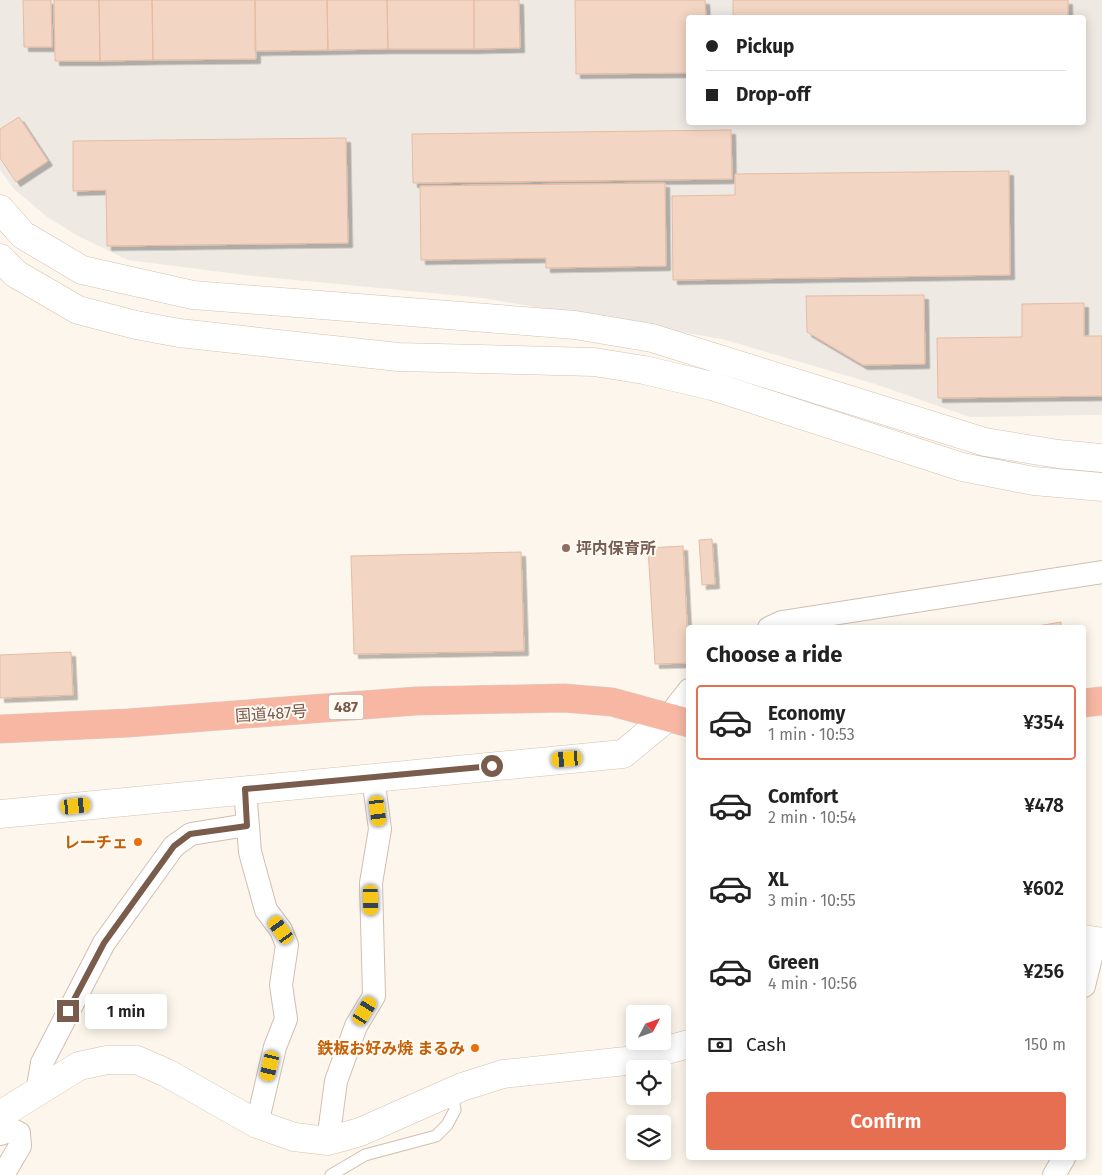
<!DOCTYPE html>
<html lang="en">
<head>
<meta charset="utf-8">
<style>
  :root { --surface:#fff; --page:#f6f6f6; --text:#222; --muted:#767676; --line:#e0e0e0; --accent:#e76f51 }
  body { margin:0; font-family:"Fira Sans","Noto Sans JP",sans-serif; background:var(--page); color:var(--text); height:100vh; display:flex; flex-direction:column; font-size:19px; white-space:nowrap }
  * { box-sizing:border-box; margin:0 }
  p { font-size:16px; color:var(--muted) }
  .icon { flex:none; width:28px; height:28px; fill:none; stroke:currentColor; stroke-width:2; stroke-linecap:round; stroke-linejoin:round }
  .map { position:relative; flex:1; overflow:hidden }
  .drawer { position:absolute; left:686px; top:625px; width:400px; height:535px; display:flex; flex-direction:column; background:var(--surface); border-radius:5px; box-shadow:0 2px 12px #0003 }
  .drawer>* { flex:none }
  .guide { position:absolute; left:686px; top:15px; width:400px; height:110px; border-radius:5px; box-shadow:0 2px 12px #0003; display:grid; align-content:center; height:110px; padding:0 20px; background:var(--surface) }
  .needle { width:32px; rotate:49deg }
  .fabs { position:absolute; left:626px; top:1005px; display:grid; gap:10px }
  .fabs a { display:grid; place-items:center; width:45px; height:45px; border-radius:5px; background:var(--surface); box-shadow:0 2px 12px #0003; font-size:25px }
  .end { position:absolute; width:22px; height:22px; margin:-11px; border:6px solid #7a5c4d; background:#fff; box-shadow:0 0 0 2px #fff }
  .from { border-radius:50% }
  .bubble { position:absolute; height:35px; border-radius:5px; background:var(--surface); box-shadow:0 2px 12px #0003; font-size:16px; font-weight:600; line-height:35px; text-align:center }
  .car { position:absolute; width:15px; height:30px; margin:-15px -8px; border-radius:6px; box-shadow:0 0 4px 1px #0007; background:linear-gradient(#f5c518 24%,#345 0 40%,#f5c518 0 76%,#345 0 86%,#f5c518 0) }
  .guide b { display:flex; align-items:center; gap:18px; height:48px; font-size:19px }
  .guide b+b { border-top:1px solid var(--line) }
  .guide i { width:12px; height:12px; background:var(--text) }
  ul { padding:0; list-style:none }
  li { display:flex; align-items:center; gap:15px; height:75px; margin:0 10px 8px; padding:0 10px; border:2px solid transparent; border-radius:5px }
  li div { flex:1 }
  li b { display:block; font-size:19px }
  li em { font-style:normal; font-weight:600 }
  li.on { border-color:var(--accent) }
  li>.icon { width:45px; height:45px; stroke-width:1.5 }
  h2 { padding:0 20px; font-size:22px; line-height:60px }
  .pay { display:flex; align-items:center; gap:12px; height:55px; padding:0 20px; font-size:19px }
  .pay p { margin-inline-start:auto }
  .button { display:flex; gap:10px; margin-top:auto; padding:10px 20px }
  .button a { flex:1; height:58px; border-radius:5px; background:var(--accent); color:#fff; font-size:20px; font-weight:600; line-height:58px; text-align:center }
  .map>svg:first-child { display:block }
  .industrial { fill:#efe9e4; fill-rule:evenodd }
  .building { fill:#f3d5c3; stroke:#e6bba3; filter:url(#shadow) }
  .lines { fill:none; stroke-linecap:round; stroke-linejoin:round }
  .lane-casing { stroke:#d1beb0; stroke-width:13 }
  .street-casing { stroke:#d1beb0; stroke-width:24 }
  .secondary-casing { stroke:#d6c0b0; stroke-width:29 }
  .highway-casing { stroke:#dad1cd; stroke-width:29 }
  .lane { stroke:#fff; stroke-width:11 }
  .street { stroke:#fff; stroke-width:22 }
  .secondary { stroke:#fff; stroke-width:28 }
  .highway { stroke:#f7b7a3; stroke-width:28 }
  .route { stroke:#7a5c4d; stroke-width:6 }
  .education-dot { fill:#8d6e63; stroke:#fffaf3; stroke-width:2 }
  .food-dot { fill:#e8710a; stroke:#fffaf3; stroke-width:2 }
  .labels { text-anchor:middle; stroke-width:4; stroke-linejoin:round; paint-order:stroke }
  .shield { fill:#fffaf3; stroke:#a28b7f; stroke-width:1 }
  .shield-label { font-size:15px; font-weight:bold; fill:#7a5c4d }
  .education-label { font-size:16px; font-weight:bold; fill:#785e54; stroke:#fffaf3; text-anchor:start }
  .street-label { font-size:16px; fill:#7a5c4d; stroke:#fffaf3 }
  .food-label { font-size:16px; font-weight:bold; fill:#c56008; stroke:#fffaf3; text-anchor:end }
</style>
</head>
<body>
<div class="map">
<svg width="1102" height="1175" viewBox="0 0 1102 1175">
  <defs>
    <filter id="shadow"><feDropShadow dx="4.5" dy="4.5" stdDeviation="0" flood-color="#0004"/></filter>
  </defs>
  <rect width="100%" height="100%" fill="#fdf6ec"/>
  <!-- industrial -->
  <path class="industrial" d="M 0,0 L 1102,0 L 1102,415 L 970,417 L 875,384 L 722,339 L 483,298 L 253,276 L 128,260 L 78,236 L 46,216 L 14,189 L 0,170 ZM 689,18 L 1084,18 L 1084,122 L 689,122 Z"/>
  <!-- building -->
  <path class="building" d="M 23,0 L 51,0 L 52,47 L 24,47 Z
    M 54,0 L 99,0 L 100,61 L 55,61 Z
    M 99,0 L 152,0 L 153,60 L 100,61 Z
    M 152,0 L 255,0 L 256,59 L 153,60 Z
    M 255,0 L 327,0 L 328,50 L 255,51 Z
    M 327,0 L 387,0 L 388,49 L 328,50 Z
    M 387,0 L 474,0 L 474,49 L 388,49 Z
    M 474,0 L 519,0 L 520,48 L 474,49 Z
    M 575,0 L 705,0 L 706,18 L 689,18 L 689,73 L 576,74 Z
    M 733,0 L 1068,0 L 1068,18 L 733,18 Z
    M 19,117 L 48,161 L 16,182 L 0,158 L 0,129 Z
    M 731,130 L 732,179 L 413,183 L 412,134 Z
    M 346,138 L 348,243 L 107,246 L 106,190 L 73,191 L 73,141 Z
    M 1009,171 L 1010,275 L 673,280 L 672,196 L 735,195 L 735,174 Z
    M 665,183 L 666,266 L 546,268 L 546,258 L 421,260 L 420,186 Z
    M 924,295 L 925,364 L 863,365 L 807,332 L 806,296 Z
    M 1084,303 L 1084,336 L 1102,336 L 1102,396 L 938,398 L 937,338 L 1022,337 L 1022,304 Z
    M 712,539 L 715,584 L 702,585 L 699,540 Z
    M 683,546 L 689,663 L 655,664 L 648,548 Z
    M 521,552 L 524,651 L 354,654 L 351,556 Z
    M 1061,622 L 1061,628 L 1026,628 Z
    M 71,652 L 73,695 L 0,698 L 0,655 Z"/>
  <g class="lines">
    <defs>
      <path id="lane" d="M 331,1175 L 365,1155 L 436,1136 L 447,1125 L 455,1110 L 452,1091"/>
      <path id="street" d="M 769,628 L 782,622 L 1102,572
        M 668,717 L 689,690
        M 245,789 L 250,852 L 266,910 L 281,930 L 287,945 L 281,985 L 286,1019 L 275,1047 L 257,1124
        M 1084,986 L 1095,941
        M 37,1092 L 42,1063 L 104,943 L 174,846 L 191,834 L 247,825
        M 0,1134 L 13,1130 L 19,1133 L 20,1146 L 3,1175
        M 328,1141 L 336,1081 L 356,1026 L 374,996 L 371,883 L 380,829 L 373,777
        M 1054,1175 L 1064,1158"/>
      <path id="secondary" d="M 0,209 L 23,235 L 82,270 L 193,295 L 575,325 L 652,338 L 985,442 L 1058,454 L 1102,458
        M 0,258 L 16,274 L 78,310 L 136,325 L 179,333 L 398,357 L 594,362 L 644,370 L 712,386 L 962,467 L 1034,481 L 1102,487
        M 0,814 L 623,754 L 668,717
        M 1084,939 L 1102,942
        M 0,1115 L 79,1066 L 107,1060 L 137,1060 L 167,1073 L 257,1124 L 294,1137 L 328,1141 L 360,1132 L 462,1087 L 503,1074 L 626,1061 L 689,1044"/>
      <path id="highway" d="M 1084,703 L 1102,701
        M 0,729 L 128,723 L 416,701 L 564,698 L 612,702 L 689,723"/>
    </defs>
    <!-- lane casing -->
    <use href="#lane" class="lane-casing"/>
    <!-- street casing -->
    <use href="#street" class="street-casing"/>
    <!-- secondary casing -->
    <use href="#secondary" class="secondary-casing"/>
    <!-- highway casing -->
    <use href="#highway" class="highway-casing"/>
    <!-- lane -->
    <use href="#lane" class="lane"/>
    <!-- street -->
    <use href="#street" class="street"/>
    <!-- secondary -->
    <use href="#secondary" class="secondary"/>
    <!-- highway -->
    <use href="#highway" class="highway"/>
  </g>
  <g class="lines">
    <!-- route -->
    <path class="route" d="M 68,1011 L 104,943 L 174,846 L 190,834 L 247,826 L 245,789 L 492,766"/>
  </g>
  <!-- markers -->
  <circle class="education-dot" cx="566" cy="548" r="5"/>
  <g class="food-dot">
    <circle cx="138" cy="842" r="5"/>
    <circle cx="475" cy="1048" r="5"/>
  </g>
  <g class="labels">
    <!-- shield labels -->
    <rect class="shield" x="328.5" y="694.5" width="35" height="25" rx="4"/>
    <g class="shield-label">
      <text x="346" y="712">487</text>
    </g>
    <!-- education labels -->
    <g class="education-label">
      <text x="576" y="554">坪内保育所</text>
    </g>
    <!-- street labels -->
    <g class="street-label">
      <text transform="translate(271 713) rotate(-4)" y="6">国道487号</text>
    </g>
    <!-- food labels -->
    <g class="food-label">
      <text x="128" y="848">レーチェ</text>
      <text x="465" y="1054">鉄板お好み焼 まるみ</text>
    </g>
  </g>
</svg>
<div class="fabs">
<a><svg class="needle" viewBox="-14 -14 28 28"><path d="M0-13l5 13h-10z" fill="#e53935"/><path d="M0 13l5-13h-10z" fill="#767676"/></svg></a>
<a><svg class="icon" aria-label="locate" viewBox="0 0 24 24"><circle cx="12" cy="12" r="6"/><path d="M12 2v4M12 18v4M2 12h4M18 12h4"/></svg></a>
<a><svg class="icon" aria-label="layers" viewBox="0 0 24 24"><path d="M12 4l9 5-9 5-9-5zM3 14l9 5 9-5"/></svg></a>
</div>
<i class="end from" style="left:492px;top:766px"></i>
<i class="end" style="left:68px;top:1011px"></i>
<div class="bubble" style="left:85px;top:994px;width:82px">1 min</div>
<i class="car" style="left:567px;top:759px;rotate:265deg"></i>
<i class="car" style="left:76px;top:806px;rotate:84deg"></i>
<i class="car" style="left:378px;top:811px;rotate:173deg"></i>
<i class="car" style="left:371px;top:900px;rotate:179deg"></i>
<i class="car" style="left:281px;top:930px;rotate:324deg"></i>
<i class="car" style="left:365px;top:1011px;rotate:32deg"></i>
<i class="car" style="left:270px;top:1066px;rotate:193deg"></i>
<div class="guide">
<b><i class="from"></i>Pickup</b>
<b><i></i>Drop-off</b>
</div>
<section class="drawer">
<h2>Choose a ride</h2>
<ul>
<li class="on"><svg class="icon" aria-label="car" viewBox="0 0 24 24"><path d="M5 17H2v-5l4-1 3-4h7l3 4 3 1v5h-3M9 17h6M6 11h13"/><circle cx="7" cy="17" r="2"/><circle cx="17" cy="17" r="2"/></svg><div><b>Economy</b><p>1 min · 10:53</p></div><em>¥354</em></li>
<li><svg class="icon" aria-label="car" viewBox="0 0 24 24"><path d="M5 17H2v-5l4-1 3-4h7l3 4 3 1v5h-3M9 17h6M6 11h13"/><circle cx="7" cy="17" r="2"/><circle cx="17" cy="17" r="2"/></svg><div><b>Comfort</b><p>2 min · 10:54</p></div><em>¥478</em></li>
<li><svg class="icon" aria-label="car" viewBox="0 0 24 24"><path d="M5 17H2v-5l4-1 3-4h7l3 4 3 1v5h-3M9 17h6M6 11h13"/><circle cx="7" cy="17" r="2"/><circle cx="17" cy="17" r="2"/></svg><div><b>XL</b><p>3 min · 10:55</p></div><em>¥602</em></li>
<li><svg class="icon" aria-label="car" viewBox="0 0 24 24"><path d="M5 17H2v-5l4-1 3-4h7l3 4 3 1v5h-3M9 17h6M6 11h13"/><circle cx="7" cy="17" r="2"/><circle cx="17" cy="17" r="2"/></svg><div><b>Green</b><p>4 min · 10:56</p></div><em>¥256</em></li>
</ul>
<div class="pay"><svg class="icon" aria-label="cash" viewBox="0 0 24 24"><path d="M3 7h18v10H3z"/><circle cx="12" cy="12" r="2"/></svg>Cash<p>150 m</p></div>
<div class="button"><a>Confirm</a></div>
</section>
</div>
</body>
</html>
